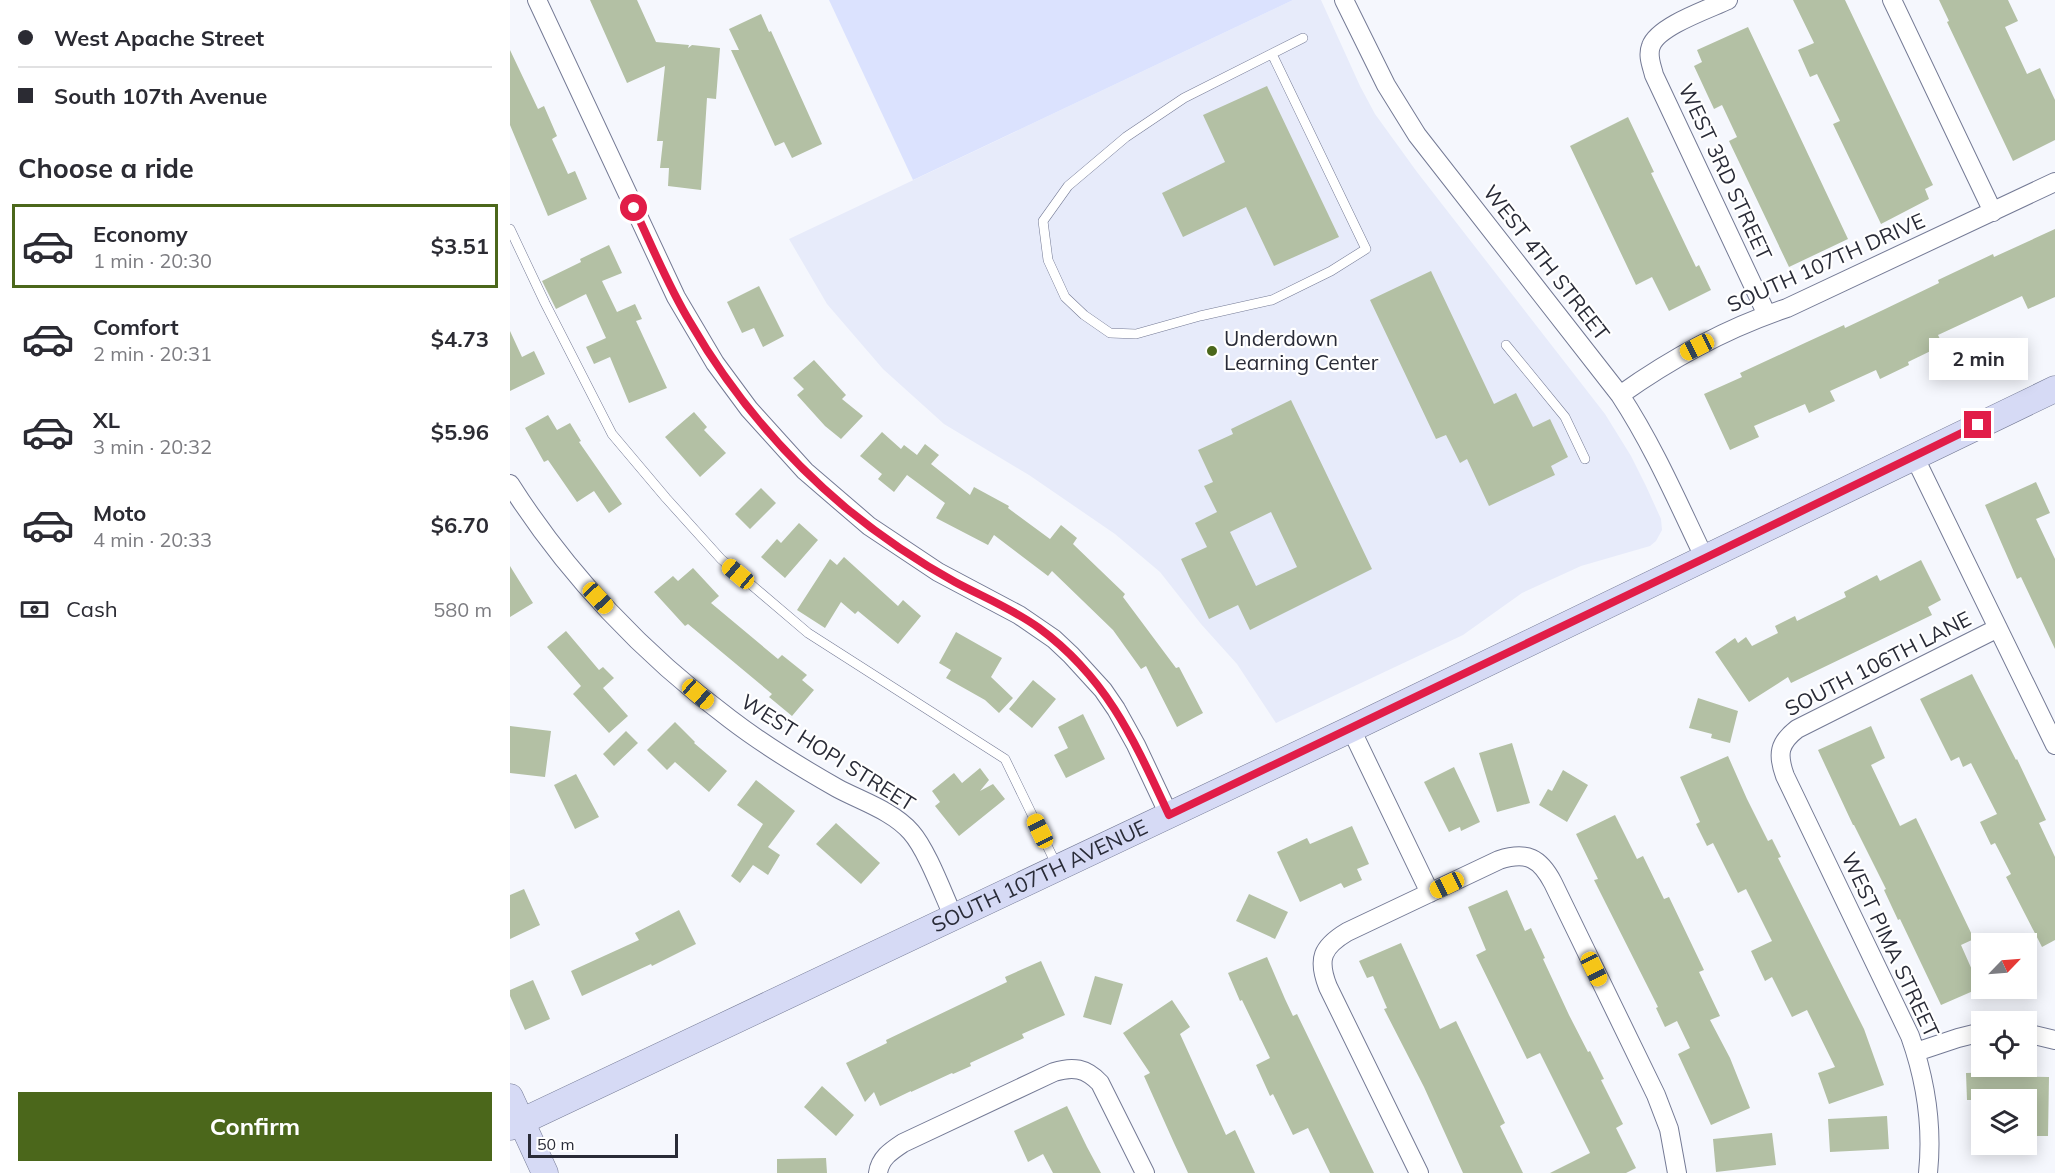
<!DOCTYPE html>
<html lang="en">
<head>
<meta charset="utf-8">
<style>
  :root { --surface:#fff; --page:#f7f7f7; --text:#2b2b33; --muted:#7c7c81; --line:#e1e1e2; --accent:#4b671b }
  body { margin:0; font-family:Mulish,sans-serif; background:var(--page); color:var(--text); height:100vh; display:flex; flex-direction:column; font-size:22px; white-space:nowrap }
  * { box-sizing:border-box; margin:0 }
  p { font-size:20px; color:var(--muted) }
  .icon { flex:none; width:33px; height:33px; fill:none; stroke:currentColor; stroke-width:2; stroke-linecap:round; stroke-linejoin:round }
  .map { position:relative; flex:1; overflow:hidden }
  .sheet { display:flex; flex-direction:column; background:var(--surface); width:510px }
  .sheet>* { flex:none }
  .top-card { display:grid; align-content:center; height:132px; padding:0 18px; background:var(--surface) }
  .needle { width:39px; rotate:65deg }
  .buttons { position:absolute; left:1461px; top:933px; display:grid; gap:12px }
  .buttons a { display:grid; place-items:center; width:66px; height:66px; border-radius:0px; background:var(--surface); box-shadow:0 3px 15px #0003; font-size:30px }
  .scale { position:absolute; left:18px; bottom:15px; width:150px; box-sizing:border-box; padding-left:6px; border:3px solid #292b37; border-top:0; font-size:16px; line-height:21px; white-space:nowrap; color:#292b37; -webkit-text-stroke:4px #fff; paint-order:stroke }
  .end { position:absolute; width:27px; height:27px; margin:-14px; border:8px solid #e11d48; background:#fff; box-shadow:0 0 0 3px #fff }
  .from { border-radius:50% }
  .bubble { position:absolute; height:42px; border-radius:0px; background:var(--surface); box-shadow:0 3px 15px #0003; font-size:20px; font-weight:700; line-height:42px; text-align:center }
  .car { position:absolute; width:18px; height:36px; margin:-18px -9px; border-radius:8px; box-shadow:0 0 4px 2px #0007; background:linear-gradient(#f5c518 24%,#345 0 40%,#f5c518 0 76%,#345 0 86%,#f5c518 0) }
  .top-card b { display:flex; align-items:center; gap:21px; height:57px; font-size:22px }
  .top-card b+b { border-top:2px solid var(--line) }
  .top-card i { width:15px; height:15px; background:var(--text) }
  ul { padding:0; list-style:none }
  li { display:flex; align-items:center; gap:18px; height:84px; margin:0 12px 9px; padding:0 6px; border:3px solid transparent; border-radius:0px }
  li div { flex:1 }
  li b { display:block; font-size:22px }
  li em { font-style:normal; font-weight:700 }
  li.selected { border-color:var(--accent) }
  li>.icon { width:54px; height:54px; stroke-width:1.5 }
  h2 { padding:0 18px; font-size:27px; line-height:72px }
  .pay { display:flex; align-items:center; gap:15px; height:66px; padding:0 18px; font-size:22px }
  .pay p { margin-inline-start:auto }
  .action { display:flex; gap:12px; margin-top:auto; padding:12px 18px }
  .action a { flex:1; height:69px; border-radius:0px; background:var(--accent); color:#fff; font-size:24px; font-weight:700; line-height:69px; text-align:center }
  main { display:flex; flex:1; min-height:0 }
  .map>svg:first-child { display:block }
  .built { fill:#e7ebfa }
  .green { fill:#dbe2fe }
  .building { fill:#b3c0a4; fill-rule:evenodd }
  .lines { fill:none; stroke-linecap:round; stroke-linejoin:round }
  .lane-casing { stroke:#747a95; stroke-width:10 }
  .street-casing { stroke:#747a95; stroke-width:20 }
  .secondary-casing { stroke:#747a95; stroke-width:27 }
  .lane { stroke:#fff; stroke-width:9 }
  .street { stroke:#fff; stroke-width:18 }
  .secondary { stroke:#d6daf5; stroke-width:26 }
  .route { stroke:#e11d48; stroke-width:8 }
  .poi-dot { fill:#4b671b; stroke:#fff; stroke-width:2 }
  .labels { text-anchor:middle; stroke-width:4.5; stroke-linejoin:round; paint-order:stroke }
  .street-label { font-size:21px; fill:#292b37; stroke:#fff }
  .poi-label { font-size:21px; fill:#292b37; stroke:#fff; text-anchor:start }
</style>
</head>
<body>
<main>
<section class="sheet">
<div class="top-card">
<b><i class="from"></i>West Apache Street</b>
<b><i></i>South 107th Avenue</b>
</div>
<h2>Choose a ride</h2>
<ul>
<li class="selected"><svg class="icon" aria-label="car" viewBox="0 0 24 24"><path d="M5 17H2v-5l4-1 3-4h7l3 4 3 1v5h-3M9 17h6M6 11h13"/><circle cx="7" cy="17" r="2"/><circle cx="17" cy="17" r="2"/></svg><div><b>Economy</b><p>1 min · 20:30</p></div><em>$3.51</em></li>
<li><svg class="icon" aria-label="car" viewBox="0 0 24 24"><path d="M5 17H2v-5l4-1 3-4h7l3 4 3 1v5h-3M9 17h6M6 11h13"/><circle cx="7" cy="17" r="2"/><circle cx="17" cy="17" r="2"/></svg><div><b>Comfort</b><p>2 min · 20:31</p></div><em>$4.73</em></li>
<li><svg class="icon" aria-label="car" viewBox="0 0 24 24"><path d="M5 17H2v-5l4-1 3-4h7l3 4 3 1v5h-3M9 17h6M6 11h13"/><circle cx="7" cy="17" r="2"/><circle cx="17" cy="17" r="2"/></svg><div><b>XL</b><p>3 min · 20:32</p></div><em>$5.96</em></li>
<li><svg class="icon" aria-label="car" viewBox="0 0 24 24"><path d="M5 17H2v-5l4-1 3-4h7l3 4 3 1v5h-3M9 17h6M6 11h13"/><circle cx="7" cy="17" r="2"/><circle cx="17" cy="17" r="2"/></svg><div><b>Moto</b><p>4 min · 20:33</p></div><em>$6.70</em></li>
</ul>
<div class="pay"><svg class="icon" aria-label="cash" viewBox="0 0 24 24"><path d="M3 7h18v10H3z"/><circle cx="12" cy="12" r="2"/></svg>Cash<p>580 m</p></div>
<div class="action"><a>Confirm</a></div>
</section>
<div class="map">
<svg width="1545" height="1173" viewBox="0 0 1545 1173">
  <rect width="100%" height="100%" fill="#f5f7fd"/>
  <!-- built -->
  <path class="built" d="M 783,0 L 811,0 L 850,86 L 865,114 L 907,172 L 1095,414 L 1121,456 L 1136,486 L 1151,519 L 1152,530 L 1146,541 L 1140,546 L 1071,566 L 1012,593 L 953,635 L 766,723 L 727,664 L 691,624 L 650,572 L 605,534 L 519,475 L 434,424 L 373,369 L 317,304 L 279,239 Z"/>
  <!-- green -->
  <path class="green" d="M 319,0 L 783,0 L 403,180 Z"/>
  <!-- building -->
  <path class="building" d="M 80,0 L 127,0 L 146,42 L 179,45 L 178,48 L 182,45 L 210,48 L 206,99 L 197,98 L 191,190 L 158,186 L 159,168 L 150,168 L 153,141 L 147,141 L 155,66 L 117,83 Z
    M 1283,0 L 1335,0 L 1423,185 L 1415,189 L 1419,199 L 1371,224 L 1323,124 L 1330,121 L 1307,74 L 1300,77 L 1288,50 L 1304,43 Z
    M 1429,0 L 1498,0 L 1508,21 L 1495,27 L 1517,74 L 1530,68 L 1545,100 L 1545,140 L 1503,161 L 1437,22 L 1439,21 Z
    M 251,14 L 259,32 L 261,31 L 312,144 L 282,158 L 274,142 L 265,146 L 221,50 L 229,50 L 219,29 Z
    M 1238,27 L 1338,239 L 1279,267 L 1219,141 L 1227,137 L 1212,105 L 1204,109 L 1184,66 L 1192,62 L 1187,50 Z
    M 0,50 L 28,109 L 34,106 L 47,136 L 42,139 L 58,174 L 65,171 L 77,199 L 38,216 L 0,125 Z
    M 757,86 L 829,237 L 764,266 L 736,207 L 673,237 L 652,193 L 715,162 L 693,115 Z
    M 1118,117 L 1144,172 L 1141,173 L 1186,267 L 1189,265 L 1201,290 L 1159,311 L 1142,277 L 1126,285 L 1060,146 Z
    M 1545,229 L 1545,297 L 1518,309 L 1512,296 L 1428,335 L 1433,345 L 1398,362 L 1399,365 L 1370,379 L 1366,370 L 1320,391 L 1325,401 L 1299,413 L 1295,404 L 1244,426 L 1249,437 L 1220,450 L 1194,394 L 1232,377 L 1230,373 L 1297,342 L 1334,325 L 1335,328 L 1373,310 L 1429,283 L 1428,280 L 1483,254 L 1484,257 Z
    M 99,245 L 112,273 L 92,281 L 107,312 L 125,304 L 132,319 L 126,321 L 157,388 L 119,403 L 100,357 L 84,364 L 76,347 L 96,338 L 76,294 L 46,309 L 32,281 L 71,262 L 70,259 Z
    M 921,271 L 984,404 L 1006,393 L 1023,427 L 1040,419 L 1058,457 L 1041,466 L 1045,475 L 979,506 L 957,459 L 950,463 L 936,435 L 926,439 L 860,300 Z
    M 249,286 L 274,336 L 253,347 L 244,328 L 232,333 L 217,302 Z
    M 0,331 L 12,357 L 24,351 L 35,374 L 0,391 Z
    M 304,360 L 336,395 L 332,399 L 353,416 L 331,439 L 315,426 L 287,395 L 294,389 L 283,378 Z
    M 781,400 L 862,569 L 740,630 L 728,605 L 699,619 L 671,559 L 697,547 L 685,523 L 707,512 L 694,486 L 703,482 L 688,450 L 723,434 L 721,429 ZM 761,512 L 787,567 L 746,586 L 720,532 Z
    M 184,412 L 197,427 L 194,430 L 216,453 L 190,477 L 155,437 Z
    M 38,415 L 47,430 L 60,423 L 71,441 L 69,442 L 112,504 L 99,513 L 84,491 L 67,502 L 38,460 L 34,462 L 15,428 Z
    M 372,432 L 391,449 L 394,445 L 407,455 L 415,444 L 429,455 L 421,464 L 460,495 L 464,487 L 499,506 L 498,508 L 540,539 L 551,525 L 567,538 L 563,544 L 615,594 L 613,597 L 666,668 L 669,667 L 693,713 L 667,727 L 636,666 L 631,669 L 603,630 L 542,571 L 538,576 L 484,535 L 478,545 L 426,518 L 435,503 L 397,475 L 384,492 L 368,479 L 372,474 L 350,456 Z
    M 1526,482 L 1540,513 L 1526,519 L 1545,559 L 1545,649 L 1511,577 L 1507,579 L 1475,505 Z
    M 251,488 L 266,503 L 240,529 L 225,514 Z
    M 289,523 L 308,540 L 275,578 L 251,557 L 267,539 L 271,543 Z
    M 334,557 L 388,606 L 393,600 L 411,616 L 388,644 L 348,611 L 345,614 L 331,602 L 315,628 L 287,610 L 320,559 L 327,565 Z
    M 1411,560 L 1431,600 L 1418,607 L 1422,615 L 1281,683 L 1278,677 L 1239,702 L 1205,652 L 1225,638 L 1228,643 L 1236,637 L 1242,646 L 1268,633 L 1265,626 L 1285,616 L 1287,621 L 1336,597 L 1334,592 L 1367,575 L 1370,581 Z
    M 0,566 L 23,603 L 0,617 Z
    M 183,568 L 209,596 L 201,603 L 268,659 L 272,655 L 297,675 L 292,680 L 304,690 L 282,716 L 259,697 L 262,694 L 178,624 L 175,626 L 144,592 L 163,576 L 168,581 Z
    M 56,631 L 89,670 L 93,667 L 104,678 L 93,688 L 118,716 L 99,733 L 63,694 L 71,686 L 37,647 Z
    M 446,632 L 492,658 L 481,677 L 503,698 L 489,713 L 475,700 L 436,678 L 441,670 L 429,663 Z
    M 1462,674 L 1506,760 L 1507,759 L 1536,820 L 1529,823 L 1545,857 L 1545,940 L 1532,947 L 1496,877 L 1501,874 L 1485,843 L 1481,845 L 1470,822 L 1487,814 L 1461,763 L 1453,767 L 1449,757 L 1441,761 L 1410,699 Z
    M 523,680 L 546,699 L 522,728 L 499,709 Z
    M 1188,698 L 1228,711 L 1220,743 L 1201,738 L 1202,734 L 1179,728 Z
    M 573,714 L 595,759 L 556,778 L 544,755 L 558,748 L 548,727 Z
    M 165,722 L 185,742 L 184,743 L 217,771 L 199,792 L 165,762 L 157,770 L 137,750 Z
    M 0,726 L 41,731 L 35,777 L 0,773 Z
    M 1361,726 L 1375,758 L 1361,765 L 1390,826 L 1406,818 L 1464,939 L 1451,945 L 1470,988 L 1431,1005 L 1390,919 L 1388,920 L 1374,890 L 1376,889 L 1344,825 L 1343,825 L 1308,750 Z
    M 116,731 L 128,743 L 104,766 L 93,754 Z
    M 1002,743 L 1020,803 L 987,812 L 969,753 Z
    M 1218,756 L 1237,799 L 1258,841 L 1262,839 L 1271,857 L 1268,858 L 1354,1029 L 1374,1085 L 1319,1104 L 1308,1073 L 1325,1067 L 1297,1010 L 1282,1017 L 1262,977 L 1255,981 L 1241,951 L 1262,941 L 1236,889 L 1228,893 L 1203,843 L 1197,846 L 1186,824 L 1190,822 L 1170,777 Z
    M 944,767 L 970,822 L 951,831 L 950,827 L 939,832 L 914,782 Z
    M 470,768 L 479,780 L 470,791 L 483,784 L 495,799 L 449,836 L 425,806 L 430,802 L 422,791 L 444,773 L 452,783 Z
    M 1053,770 L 1078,785 L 1057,822 L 1029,805 L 1038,789 L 1042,791 Z
    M 66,774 L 89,817 L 65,829 L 44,785 Z
    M 246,780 L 285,811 L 258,847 L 270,855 L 258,875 L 243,865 L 230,883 L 221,876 L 253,824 L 227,805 Z
    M 1105,815 L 1127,859 L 1133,856 L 1154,899 L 1159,897 L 1194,970 L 1189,972 L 1210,1016 L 1200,1020 L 1220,1058 L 1240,1108 L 1201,1125 L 1168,1054 L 1180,1048 L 1167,1021 L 1155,1027 L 1146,1008 L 1148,1007 L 1084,880 L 1088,879 L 1066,834 Z
    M 326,823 L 370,863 L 351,884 L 306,844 Z
    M 842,826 L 859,864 L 847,869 L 852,880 L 834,888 L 831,883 L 790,902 L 767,852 L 797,838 L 800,844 Z
    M 14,889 L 30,925 L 0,939 L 0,895 Z
    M 997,890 L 1015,931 L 1021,928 L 1035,958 L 1033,959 L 1059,1015 L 1078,1052 L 1080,1051 L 1094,1079 L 1091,1080 L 1113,1124 L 1106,1128 L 1126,1168 L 1116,1173 L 1040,1173 L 1080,1153 L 1030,1053 L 1017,1059 L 966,955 L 976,950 L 958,907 Z
    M 739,894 L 778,912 L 765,939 L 726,921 Z
    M 169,910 L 186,944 L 142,966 L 141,964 L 72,996 L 61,971 L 129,940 L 125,933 Z
    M 891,943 L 930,1029 L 946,1021 L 995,1123 L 990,1126 L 1013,1173 L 953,1173 L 914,1087 L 874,1009 L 877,1008 L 863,976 L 857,978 L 849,961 Z
    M 757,957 L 775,999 L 783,1016 L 787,1014 L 864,1173 L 820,1173 L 798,1128 L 783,1135 L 763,1094 L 760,1096 L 746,1065 L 760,1058 L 732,1000 L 730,1001 L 718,973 Z
    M 531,961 L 555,1015 L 512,1034 L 514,1038 L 460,1063 L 461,1066 L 443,1074 L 442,1073 L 401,1092 L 401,1091 L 370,1106 L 364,1092 L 355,1102 L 336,1063 L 377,1043 L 376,1040 L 497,982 L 495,977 Z
    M 585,976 L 613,984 L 601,1025 L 573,1017 Z
    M 23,980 L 40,1019 L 15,1030 L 0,996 L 0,990 Z
    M 662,1000 L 680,1027 L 670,1034 L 716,1135 L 725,1130 L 745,1173 L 678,1173 L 664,1143 L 634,1076 L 640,1073 L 613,1033 Z
    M 1489,1072 L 1490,1076 L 1539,1077 L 1538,1136 L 1516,1136 L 1516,1100 L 1457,1100 L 1456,1073 Z
    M 312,1086 L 344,1115 L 326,1136 L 294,1107 Z
    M 557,1106 L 577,1147 L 591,1173 L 543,1173 L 533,1154 L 518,1162 L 504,1131 Z
    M 1377,1116 L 1379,1149 L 1320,1152 L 1318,1119 Z
    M 1262,1133 L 1266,1165 L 1206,1172 L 1203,1139 Z
    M 316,1158 L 317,1173 L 267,1173 L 267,1159 Z"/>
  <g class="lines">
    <defs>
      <path id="lane" d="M 762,54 L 856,249 L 821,271 L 762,300 L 690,316 L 626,334 L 600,333 L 574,315 L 555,297 L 538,260 L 533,221 L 558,186 L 616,137 L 674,98 L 793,38
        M 0,229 L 35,303 L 102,434 L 156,498 L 211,559 L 298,633 L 495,759 L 547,866
        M 996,345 L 1055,417 L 1075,459"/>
      <path id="street" d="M 27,0 L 166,297 L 205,363 L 239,409 L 295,471 L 359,526 L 428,572 L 509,615 L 544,639 L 561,655 L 593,690 L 606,709 L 626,745 L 659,815
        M 834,0 L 876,85 L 907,135 L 1110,395 C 1144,447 1168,503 1195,559
        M 1218,0 C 1199,9 1148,26 1141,46 C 1137,56 1142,66 1144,75 L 1257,315
        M 1382,0 L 1483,212
        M 1110,395 C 1162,358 1217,328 1277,308 L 1545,182
        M 1404,456 L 1545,745
        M 0,484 C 57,574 134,655 220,719 C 254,745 290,767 327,788 C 351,801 383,811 401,832 C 417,850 433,894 444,918
        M 841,729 L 920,893
        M 1516,1033 L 1545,1040
        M 1406,1052 L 1448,1038 L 1472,1032
        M 368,1173 C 370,1158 381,1151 393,1143 L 544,1072 C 563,1066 576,1068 590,1083 L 635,1173
        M 909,1173 L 818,987 C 807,959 812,947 837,932 L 989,860 C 1017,851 1030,858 1043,883 L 1146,1095 L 1159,1129 L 1167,1173
        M 1418,1173 C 1423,1125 1416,1081 1400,1036 L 1275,776 C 1267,754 1269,743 1287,729 L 1488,628"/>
      <g id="secondary">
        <path d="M 0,1097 L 35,1173"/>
        <path id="s1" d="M 0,1127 L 841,729 L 1545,389"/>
      </g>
    </defs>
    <!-- lane casing -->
    <use href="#lane" class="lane-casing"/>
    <!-- street casing -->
    <use href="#street" class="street-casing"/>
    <!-- secondary casing -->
    <use href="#secondary" class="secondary-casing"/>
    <!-- lane -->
    <use href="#lane" class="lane"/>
    <!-- street -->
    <use href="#street" class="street"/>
    <!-- secondary -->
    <use href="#secondary" class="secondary"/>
  </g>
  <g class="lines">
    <!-- route -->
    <path class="route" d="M 124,208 C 142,246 158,286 180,322 C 221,393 274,456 336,508 C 370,536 407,561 445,582 C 473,597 503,609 529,628 C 597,678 624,740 659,815 L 1195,558 L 1468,425"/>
  </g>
  <!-- markers -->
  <circle class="poi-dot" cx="702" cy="351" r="6"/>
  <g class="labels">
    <!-- street labels -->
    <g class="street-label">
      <text transform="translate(1215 172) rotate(65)" y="7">WEST 3RD STREET</text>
      <text transform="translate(1036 263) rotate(52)" y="7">WEST 4TH STREET</text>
      <text transform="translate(1316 263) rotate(-24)" y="7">SOUTH 107TH DRIVE</text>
      <text transform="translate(1368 664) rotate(-27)" y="7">SOUTH 106TH LANE</text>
      <text transform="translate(318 753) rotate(32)" y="7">WEST HOPI STREET</text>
      <text dy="7" stroke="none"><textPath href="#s1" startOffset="586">SOUTH 107TH AVENUE</textPath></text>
      <text transform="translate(1380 945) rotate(65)" y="7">WEST PIMA STREET</text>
    </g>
    <!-- poi labels -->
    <g class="poi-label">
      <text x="714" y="346">Underdown<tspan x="714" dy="24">Learning Center</tspan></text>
    </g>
  </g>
</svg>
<div class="buttons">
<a><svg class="needle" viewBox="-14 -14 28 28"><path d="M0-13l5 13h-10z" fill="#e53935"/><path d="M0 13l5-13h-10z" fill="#7c7c81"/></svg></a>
<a><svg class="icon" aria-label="locate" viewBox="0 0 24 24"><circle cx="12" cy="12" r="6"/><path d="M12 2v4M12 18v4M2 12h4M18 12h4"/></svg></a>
<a><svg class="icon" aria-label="layers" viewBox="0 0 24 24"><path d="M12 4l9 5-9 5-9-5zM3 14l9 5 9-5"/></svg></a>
</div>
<div class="scale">50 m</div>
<i class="end from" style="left:124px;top:208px"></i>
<i class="end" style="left:1468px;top:425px"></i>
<div class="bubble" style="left:1419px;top:338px;width:99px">2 min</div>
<i class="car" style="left:1187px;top:347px;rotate:243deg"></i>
<i class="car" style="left:228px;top:574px;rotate:310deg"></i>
<i class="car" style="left:88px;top:598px;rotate:137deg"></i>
<i class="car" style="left:188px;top:694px;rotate:131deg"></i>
<i class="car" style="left:530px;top:831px;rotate:334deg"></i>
<i class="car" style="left:937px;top:885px;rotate:244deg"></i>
<i class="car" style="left:1084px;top:969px;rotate:154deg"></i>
</div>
</main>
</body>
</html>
